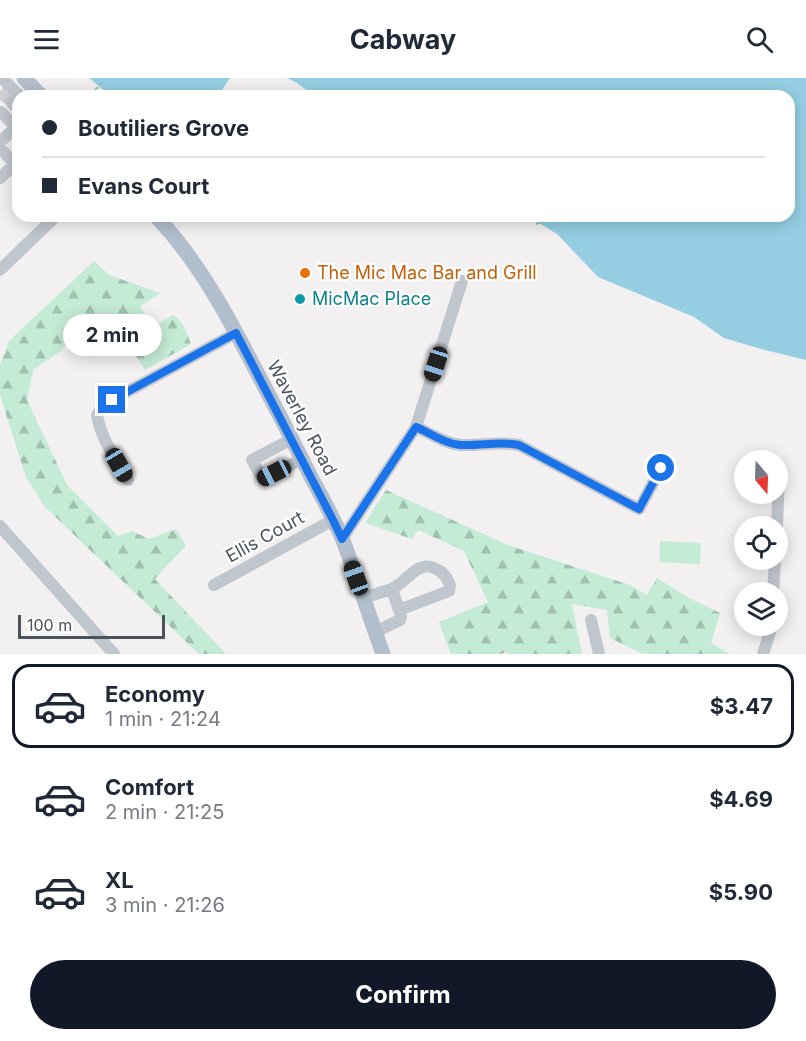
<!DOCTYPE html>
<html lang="en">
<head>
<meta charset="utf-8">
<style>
  :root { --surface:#fff; --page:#f2f2f3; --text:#1f2937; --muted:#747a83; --line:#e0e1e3; --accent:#111827 }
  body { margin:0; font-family:Inter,sans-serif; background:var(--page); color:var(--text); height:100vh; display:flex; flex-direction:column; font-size:22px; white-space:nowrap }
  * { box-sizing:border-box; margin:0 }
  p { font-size:20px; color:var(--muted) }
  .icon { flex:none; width:33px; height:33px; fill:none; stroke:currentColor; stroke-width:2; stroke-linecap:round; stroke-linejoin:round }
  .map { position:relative; height:576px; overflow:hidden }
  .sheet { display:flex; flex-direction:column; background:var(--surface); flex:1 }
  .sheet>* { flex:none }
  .hud { position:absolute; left:12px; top:12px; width:783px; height:132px; border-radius:18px; box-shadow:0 3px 15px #0003; display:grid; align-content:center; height:132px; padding:0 30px; background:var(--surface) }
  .needle { width:39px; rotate:161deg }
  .buttons { position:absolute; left:734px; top:372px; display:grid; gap:12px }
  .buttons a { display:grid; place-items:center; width:54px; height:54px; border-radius:50%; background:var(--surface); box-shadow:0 3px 15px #0003; font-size:30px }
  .scale { position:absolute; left:18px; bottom:15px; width:147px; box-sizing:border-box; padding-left:6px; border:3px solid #4a525c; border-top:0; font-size:16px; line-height:21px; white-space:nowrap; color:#4a525c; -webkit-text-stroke:4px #fff; paint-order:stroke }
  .end { position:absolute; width:27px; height:27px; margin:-14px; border:8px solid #1a73e8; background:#fff; box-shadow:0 0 0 3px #fff }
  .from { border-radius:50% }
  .bubble { position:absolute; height:42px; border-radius:21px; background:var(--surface); box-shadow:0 3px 15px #0003; font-size:20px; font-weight:700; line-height:42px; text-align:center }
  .car { position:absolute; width:18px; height:36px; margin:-18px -9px; border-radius:8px; box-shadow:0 0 4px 2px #0007; background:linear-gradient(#222 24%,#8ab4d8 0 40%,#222 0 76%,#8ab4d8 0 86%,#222 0) }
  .hud b { display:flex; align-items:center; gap:21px; height:57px; font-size:22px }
  .hud b+b { border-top:2px solid var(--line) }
  .hud i { width:15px; height:15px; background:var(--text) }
  ul { padding:10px 0 0; list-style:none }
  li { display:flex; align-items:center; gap:18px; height:84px; margin:0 12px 9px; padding:0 18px; border:3px solid transparent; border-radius:18px }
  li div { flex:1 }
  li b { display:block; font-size:22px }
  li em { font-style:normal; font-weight:700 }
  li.current { border-color:var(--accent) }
  li>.icon { width:54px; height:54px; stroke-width:1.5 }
  .primary-button { display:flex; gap:12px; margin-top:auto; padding:12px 30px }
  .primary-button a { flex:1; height:69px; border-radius:36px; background:var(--accent); color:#fff; font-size:24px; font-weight:700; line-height:69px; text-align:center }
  header { display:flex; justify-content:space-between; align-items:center; height:78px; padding:0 30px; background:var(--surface); font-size:27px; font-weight:700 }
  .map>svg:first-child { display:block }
  .green { fill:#c4ebd5 }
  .forest { fill:url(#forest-firs) }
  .water { fill:#95cee3 }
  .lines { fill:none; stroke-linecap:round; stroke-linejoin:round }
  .minor-tunnel { stroke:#d0d0d2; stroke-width:12; stroke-dasharray:12 6; stroke-linecap:butt }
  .path { stroke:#7fc5a7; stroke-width:1.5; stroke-dasharray:4.5 3; stroke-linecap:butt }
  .minor { stroke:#c0c6cd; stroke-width:12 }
  .major { stroke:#b3becc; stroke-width:15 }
  .route { stroke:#1a73e8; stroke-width:8 }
  .food-dot { fill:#e8710a; stroke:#fff; stroke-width:2 }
  .culture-dot { fill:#0f9aa8; stroke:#fff; stroke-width:2 }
  .labels { text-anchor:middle; stroke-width:4.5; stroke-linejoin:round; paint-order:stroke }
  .food-label { font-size:18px; fill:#c56008; stroke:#fff; text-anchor:start }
  .culture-label { font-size:18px; fill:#0d838f; stroke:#fff; text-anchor:start }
  .street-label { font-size:18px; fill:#4a525c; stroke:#fff }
</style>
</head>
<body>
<header><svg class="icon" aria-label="menu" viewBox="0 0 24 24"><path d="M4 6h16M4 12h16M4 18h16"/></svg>Cabway<svg class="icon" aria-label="search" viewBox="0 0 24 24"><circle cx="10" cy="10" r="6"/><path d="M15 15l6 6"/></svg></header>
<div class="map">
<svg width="806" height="576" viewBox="0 0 806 576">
  <defs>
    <pattern id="forest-firs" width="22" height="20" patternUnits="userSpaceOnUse" patternTransform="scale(1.5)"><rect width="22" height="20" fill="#c4ebd5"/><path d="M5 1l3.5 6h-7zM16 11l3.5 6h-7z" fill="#a1c1b0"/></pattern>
  </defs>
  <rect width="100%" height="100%" fill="#f2f0f0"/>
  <!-- green -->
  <path class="green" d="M 660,463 L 701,465 L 700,486 L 659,484 Z"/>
  <!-- forest -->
  <path class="forest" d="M 94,183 L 109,197 L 160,215 L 140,228 L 153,249 L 173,237 C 183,242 187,256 191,266 L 145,292 L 119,251 L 99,261 L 91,241 L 75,251 L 62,272 L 33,292 L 27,322 L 67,407 L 118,458 L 132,453 L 149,461 L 176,451 L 186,468 L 169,485 L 155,501 L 226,576 L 199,576 L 45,429 L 26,399 L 0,317 L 0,287 L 9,263 Z
    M 386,412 L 508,467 L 630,507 L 647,517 L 657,500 L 687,519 L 720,535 L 711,565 L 729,576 L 643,576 L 610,560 L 607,532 L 572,526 L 582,576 L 507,576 L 506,574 L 501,576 L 451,576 L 439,544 L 488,524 L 464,473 L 418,452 L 412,461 L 365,445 Z"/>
  <!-- water -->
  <path class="water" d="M 89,0 L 230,0 L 218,18 L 111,18 Z
    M 287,0 L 806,0 L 806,282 L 761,271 L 724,260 L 694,239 L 598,199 L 557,156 L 528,138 L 789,138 L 789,18 L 460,18 L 456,14 L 453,18 L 315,18 L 297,5 Z"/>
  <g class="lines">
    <!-- minor-tunnel -->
    <path class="minor-tunnel" d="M 0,13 L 11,24"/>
    <!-- path -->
    <path class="path" d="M 95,12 L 102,5
      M 111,18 L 115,15 L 118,18
      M 536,146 L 552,141"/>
    <!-- minor -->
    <path class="minor" d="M 2,0 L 20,18
      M 11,24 L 18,31
      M 1,34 L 16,49
      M 0,64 L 18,47
      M 0,70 L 15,86 L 0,100
      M 0,192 L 56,138
      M 416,349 C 430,355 445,366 461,367 C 481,368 499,363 519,367 L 639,431 L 661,390
      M 292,361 L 252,382 L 263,401 L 302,381
      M 128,402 C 116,381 101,361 97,337 L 103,328 L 112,322 L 236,255
      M 0,448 L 114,576
      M 777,448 L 779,399
      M 342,461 L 416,349 L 462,203
      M 214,507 L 333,442
      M 773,514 L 775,482
      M 363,520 L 392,511 L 399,532
      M 591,542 L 599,576
      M 375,554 L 400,542 L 401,538 L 399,532 L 449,513 C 451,506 449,505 446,499 C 442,494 440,493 434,490 C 421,485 414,494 404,502 C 401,506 396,508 392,511
      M 763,576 L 772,548"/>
    <!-- major -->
    <path class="major" d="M 24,0 L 41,18
      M 156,138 C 201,186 231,244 261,302 C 278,334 295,367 311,399 C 322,419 333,439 342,460 C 357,498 369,538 383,576"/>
  </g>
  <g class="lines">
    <!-- route -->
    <path class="route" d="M 112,322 L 236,255 L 333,442 L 342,461 L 416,349 C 430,355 445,366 461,367 C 481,368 499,363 519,367 L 639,431 L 661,390"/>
  </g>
  <!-- markers -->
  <circle class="food-dot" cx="305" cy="195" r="6"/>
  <circle class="culture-dot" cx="300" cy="221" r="6"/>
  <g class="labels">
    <!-- food labels -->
    <g class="food-label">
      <text x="317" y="201">The Mic Mac Bar and Grill</text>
    </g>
    <!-- culture labels -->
    <g class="culture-label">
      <text x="312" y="227">MicMac Place</text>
    </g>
    <!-- street labels -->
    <g class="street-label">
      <text transform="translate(302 340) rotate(62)" y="6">Waverley Road</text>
      <text transform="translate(265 459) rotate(-29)" y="6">Ellis Court</text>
    </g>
  </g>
</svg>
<div class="buttons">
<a><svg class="needle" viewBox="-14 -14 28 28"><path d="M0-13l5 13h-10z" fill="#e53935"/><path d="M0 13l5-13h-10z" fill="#747a83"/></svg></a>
<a><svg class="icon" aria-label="locate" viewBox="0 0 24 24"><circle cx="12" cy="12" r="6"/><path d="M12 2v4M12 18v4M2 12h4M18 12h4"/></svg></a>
<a><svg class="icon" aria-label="layers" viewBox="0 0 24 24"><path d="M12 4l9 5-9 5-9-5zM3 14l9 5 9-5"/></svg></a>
</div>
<div class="scale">100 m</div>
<i class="end from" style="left:661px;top:390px"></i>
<i class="end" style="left:112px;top:322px"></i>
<div class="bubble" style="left:63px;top:236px;width:99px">2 min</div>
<i class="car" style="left:436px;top:286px;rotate:198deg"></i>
<i class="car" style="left:119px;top:387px;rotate:150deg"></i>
<i class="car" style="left:274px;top:395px;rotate:243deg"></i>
<i class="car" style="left:356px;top:500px;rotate:340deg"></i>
<div class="hud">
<b><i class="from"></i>Boutiliers Grove</b>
<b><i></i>Evans Court</b>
</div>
</div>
<section class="sheet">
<ul>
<li class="current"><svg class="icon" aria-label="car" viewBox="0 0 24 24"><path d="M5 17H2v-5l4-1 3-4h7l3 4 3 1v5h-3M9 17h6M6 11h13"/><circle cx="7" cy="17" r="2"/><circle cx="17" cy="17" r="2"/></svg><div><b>Economy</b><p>1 min · 21:24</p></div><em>$3.47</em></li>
<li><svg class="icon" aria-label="car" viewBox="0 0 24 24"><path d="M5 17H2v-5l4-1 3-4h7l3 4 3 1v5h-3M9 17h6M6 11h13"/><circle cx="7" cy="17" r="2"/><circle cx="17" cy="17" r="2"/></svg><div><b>Comfort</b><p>2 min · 21:25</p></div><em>$4.69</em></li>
<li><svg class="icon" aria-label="car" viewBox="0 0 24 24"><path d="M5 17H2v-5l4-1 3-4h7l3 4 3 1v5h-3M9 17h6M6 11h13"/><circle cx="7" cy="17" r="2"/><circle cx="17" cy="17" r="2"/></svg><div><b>XL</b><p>3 min · 21:26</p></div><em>$5.90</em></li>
</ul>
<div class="primary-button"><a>Confirm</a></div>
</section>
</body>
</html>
